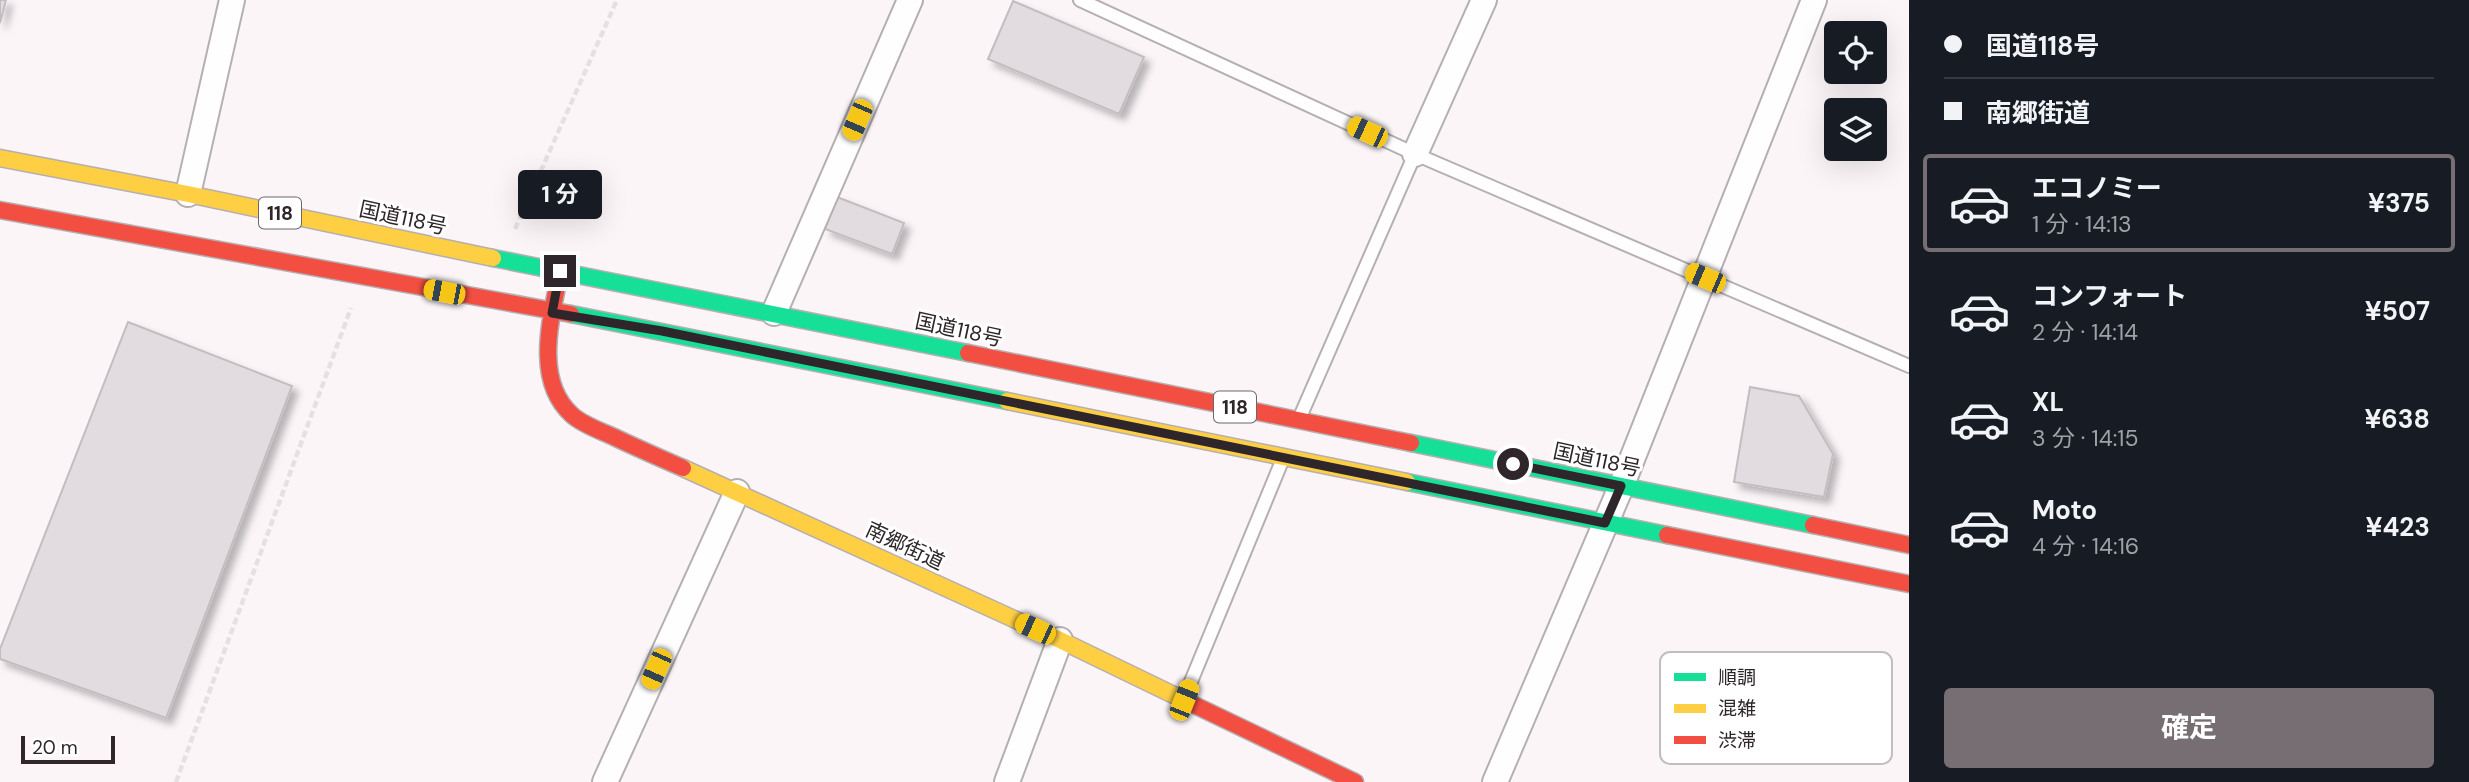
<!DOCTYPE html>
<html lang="ja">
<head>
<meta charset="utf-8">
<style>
  :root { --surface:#171b24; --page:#20242c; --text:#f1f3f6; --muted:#9ea1a6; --line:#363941; --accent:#766e72 }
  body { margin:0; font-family:"DM Sans","Noto Sans JP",sans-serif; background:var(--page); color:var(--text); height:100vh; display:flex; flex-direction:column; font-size:26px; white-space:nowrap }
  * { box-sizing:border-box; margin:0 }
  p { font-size:23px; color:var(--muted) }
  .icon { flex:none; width:38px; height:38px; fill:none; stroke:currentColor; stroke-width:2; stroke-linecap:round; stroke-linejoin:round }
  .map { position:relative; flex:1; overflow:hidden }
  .details { display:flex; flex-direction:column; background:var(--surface); width:560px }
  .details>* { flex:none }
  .banner { display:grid; align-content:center; height:154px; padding:0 35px; background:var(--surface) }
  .buttons { position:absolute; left:1824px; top:21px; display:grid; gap:14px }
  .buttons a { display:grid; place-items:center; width:63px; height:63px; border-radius:7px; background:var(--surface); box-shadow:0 7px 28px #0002; font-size:35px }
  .scale { position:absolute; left:21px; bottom:18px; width:94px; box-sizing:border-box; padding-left:7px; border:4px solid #2e262a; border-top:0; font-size:19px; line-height:24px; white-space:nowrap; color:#2e262a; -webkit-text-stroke:5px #fff; paint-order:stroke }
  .end { position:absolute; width:32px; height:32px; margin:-16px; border:9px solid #2e262a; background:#fff; box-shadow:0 0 0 4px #fff }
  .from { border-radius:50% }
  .bubble { position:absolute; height:49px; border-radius:7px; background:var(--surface); box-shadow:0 7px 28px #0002; font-size:23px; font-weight:700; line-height:49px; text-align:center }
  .car { position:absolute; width:21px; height:42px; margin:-21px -10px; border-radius:9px; box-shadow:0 0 5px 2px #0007; background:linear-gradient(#f5c518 24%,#345 0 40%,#f5c518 0 76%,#345 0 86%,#f5c518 0) }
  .banner b { display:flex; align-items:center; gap:24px; height:66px; font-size:26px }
  .banner b+b { border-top:2px solid var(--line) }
  .banner i { width:18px; height:18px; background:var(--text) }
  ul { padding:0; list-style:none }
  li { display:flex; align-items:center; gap:21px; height:98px; margin:0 14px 10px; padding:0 21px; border:4px solid transparent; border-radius:7px }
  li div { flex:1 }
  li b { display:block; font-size:26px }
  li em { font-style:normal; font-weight:700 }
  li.current { border-color:var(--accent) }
  li>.icon { width:63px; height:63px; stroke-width:1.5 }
  .action { display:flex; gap:14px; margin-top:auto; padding:14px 35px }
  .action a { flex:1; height:80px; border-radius:7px; background:var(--accent); color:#fff; font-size:28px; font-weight:700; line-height:80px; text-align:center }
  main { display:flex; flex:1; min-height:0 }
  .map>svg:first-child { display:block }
  .building { fill:#e2dbdf; stroke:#c3bdc2; stroke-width:2; filter:url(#shadow) }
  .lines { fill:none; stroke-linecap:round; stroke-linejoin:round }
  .lane-casing { stroke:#b5afb2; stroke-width:16 }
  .street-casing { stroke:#b5afb2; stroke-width:28 }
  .fast-casing { stroke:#b5afb2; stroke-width:19 }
  .slow-casing { stroke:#b5afb2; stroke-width:19 }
  .jam-casing { stroke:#b5afb2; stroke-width:19 }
  .path { stroke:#e4e1e3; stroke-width:4.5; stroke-dasharray:7 3.5; stroke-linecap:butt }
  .lane { stroke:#fefefe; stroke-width:12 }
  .street { stroke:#fefefe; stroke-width:24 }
  .fast { stroke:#16e098; stroke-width:16 }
  .slow { stroke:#ffcf43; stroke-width:16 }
  .jam { stroke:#f24e42; stroke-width:16 }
  .route { stroke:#2e262a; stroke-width:9 }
  .labels { text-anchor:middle; stroke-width:6; stroke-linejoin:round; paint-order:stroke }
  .shield { fill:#fff; stroke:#6d676a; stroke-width:2 }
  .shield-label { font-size:19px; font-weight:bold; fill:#2e262a }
  .street-label { font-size:21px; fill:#2e262a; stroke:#fff }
  .key { fill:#fff; stroke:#c0bebf; stroke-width:2 }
  .key-label { font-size:19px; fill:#2e262a }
</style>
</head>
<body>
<main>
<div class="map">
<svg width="1909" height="782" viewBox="0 0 1909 782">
  <defs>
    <filter id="shadow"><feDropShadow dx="6" dy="6" stdDeviation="3.5" flood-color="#0004"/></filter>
  </defs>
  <rect width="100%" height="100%" fill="#fbf5f8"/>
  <!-- building -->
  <path class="building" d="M 0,0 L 6,0 L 0,23 Z
    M 1013,1 L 1144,57 L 1119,114 L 988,59 Z
    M 837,197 L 904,223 L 892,254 L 825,229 Z
    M 128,322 L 292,386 L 166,718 L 0,659 L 0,649 Z
    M 1750,387 L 1799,396 L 1833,454 L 1824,497 L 1734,482 Z"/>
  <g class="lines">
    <defs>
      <path id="lane" d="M 1080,0 L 1415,154 L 1909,366
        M 1300,417 L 1415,154
        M 1185,696 L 1282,461"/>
      <path id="street" d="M 1415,154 L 1484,0
        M 188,194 L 232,0
        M 774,313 L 910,0
        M 605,782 L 737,492
        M 1007,782 L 1060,640
        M 1495,782 L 1621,487 L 1814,0"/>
      <path id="fast" d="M 493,258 L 968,353
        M 571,314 L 1007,401
        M 1411,443 L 1813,525
        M 1407,482 L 1667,535"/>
      <path id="slow" d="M 0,158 L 188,194 L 493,258
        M 1007,401 L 1407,482
        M 683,468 L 1060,640 L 1186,701"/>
      <path id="jam" d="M 0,210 L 571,314
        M 558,282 C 550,323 535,382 572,415 C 583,425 601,431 614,437 C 637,448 660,458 683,468
        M 968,353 L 1411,443
        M 1813,525 L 1909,545
        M 1667,535 L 1909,584
        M 1186,701 L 1355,782"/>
    </defs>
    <!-- lane casing -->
    <use href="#lane" class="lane-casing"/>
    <!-- street casing -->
    <use href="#street" class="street-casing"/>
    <!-- fast casing -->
    <use href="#fast" class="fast-casing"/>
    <!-- slow casing -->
    <use href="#slow" class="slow-casing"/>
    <!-- jam casing -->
    <use href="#jam" class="jam-casing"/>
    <!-- path -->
    <path class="path" d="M 515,229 L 617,0
      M 176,782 L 351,308"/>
    <!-- lane -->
    <use href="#lane" class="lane"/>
    <!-- street -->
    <use href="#street" class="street"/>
    <!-- fast -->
    <use href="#fast" class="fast"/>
    <!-- slow -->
    <use href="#slow" class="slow"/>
    <!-- jam -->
    <use href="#jam" class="jam"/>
  </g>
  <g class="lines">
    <!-- route -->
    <path class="route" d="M 560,271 L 552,313 L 662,331 L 1605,523 L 1621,486 L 1513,464"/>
  </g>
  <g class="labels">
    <!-- shield labels -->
    <g class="shield">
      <rect x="259" y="197.5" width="42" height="31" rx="5"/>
      <rect x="1214" y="391.5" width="42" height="31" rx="5"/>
    </g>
    <g class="shield-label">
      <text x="280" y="220">118</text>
      <text x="1235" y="414">118</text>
    </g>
    <!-- street labels -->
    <g class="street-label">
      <text transform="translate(403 218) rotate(12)" y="7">国道118号</text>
      <text transform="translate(959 330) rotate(12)" y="7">国道118号</text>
      <text transform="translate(1597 460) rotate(12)" y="7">国道118号</text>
      <text transform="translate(905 546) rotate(25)" y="7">南郷街道</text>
    </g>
  </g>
  <!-- legend -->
  <rect x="1660" y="652" width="232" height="112" rx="10" class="key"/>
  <rect x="1674" y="673" width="32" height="8" fill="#16e098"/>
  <rect x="1674" y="704" width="32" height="9" fill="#ffcf43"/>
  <rect x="1674" y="736" width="32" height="8" fill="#f24e42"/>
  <g class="key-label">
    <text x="1718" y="684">順調</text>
    <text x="1718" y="715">混雑</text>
    <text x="1718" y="747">渋滞</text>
  </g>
</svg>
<div class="buttons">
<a><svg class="icon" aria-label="locate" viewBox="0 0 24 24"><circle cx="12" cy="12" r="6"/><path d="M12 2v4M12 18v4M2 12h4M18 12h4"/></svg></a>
<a><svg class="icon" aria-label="layers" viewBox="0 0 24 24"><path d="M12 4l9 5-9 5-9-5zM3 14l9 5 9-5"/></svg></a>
</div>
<div class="scale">20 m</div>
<i class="end from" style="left:1513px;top:464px"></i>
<i class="end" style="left:560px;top:271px"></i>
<div class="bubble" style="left:518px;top:170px;width:84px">1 分</div>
<i class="car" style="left:857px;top:120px;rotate:203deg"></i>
<i class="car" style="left:1367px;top:132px;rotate:295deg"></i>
<i class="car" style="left:1705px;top:278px;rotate:293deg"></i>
<i class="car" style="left:444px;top:292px;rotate:281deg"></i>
<i class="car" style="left:1035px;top:629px;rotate:295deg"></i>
<i class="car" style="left:656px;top:669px;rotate:204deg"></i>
<i class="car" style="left:1184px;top:700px;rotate:22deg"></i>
</div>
<section class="details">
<div class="banner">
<b><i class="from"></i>国道118号</b>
<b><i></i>南郷街道</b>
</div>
<ul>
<li class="current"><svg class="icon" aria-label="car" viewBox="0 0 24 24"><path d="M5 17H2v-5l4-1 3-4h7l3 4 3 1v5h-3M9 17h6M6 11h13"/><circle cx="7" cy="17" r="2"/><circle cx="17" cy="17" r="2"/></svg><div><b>エコノミー</b><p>1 分 · 14:13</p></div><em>¥375</em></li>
<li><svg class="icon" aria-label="car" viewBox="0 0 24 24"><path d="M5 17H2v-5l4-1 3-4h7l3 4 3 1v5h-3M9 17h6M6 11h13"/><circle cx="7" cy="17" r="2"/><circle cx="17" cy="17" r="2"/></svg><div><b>コンフォート</b><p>2 分 · 14:14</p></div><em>¥507</em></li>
<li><svg class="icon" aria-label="car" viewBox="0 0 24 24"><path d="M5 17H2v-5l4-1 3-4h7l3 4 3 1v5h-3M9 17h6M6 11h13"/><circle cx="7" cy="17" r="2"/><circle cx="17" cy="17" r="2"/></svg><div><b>XL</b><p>3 分 · 14:15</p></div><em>¥638</em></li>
<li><svg class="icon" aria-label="car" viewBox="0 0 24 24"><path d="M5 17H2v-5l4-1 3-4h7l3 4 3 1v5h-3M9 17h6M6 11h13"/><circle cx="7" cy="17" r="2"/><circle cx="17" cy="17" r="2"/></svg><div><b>Moto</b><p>4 分 · 14:16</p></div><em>¥423</em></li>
</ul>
<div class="action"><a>確定</a></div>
</section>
</main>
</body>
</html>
